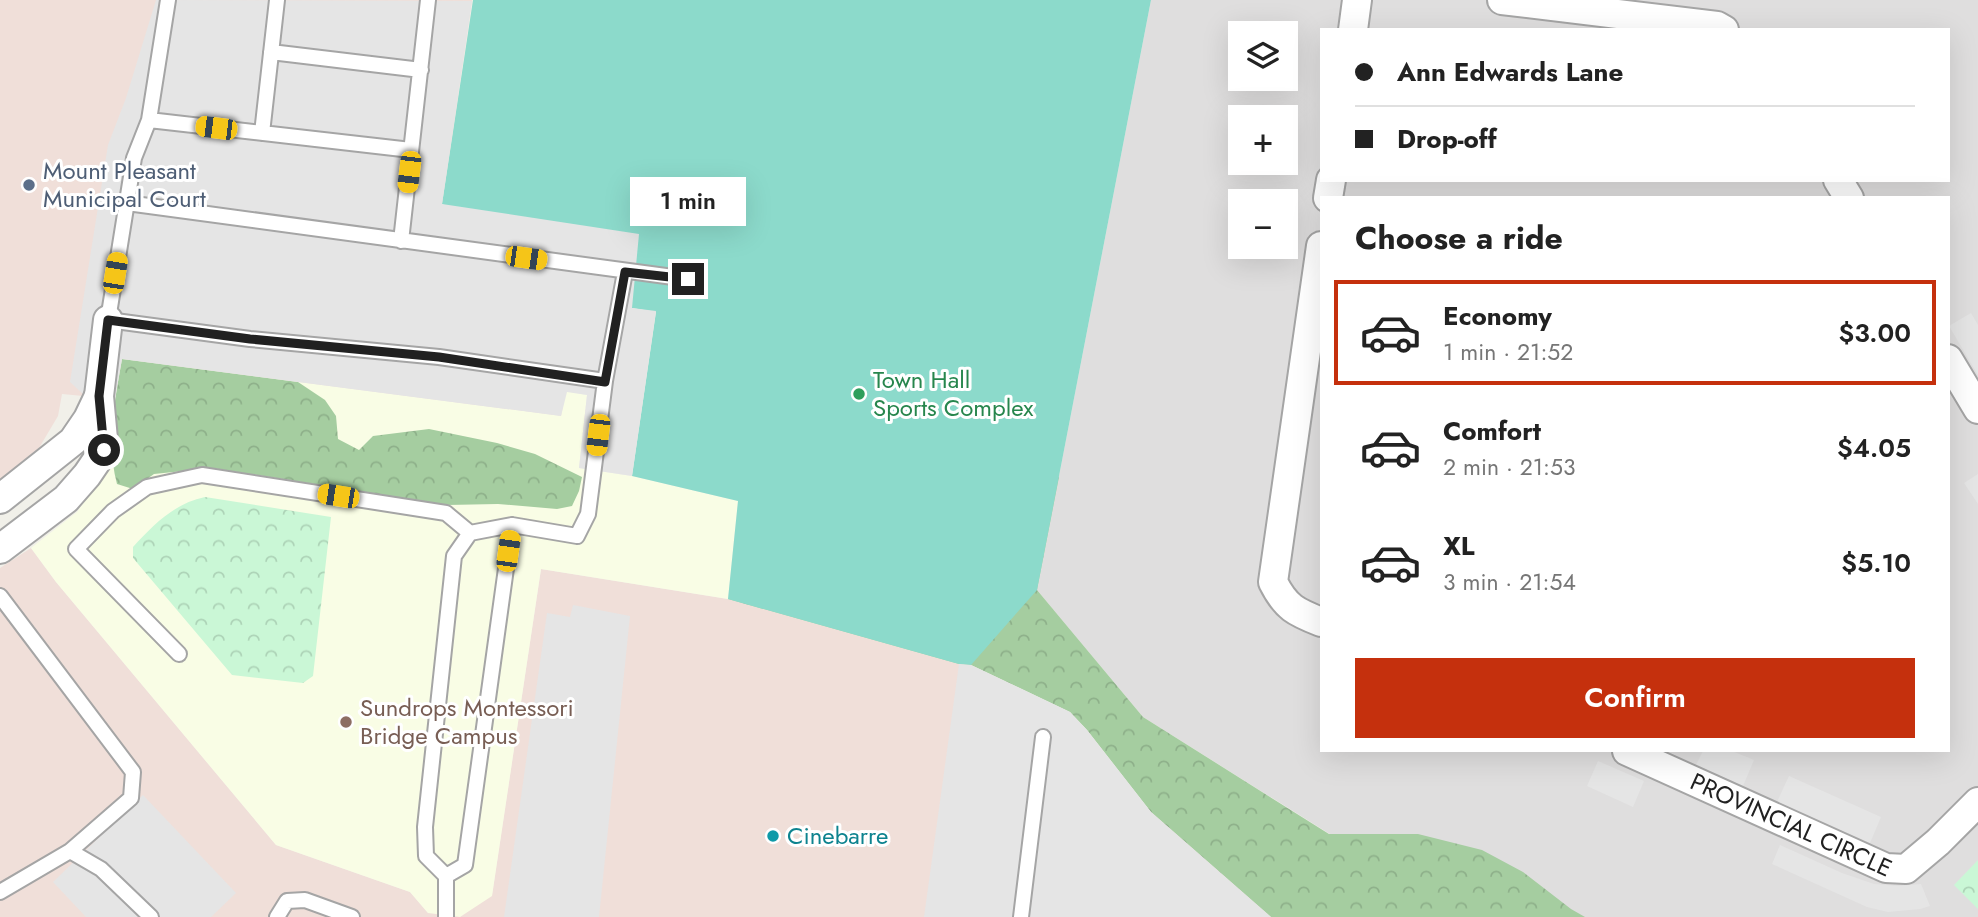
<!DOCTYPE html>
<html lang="en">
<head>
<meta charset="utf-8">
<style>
  :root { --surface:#fff; --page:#f6f6f6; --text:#222; --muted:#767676; --line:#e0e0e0; --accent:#c5300d }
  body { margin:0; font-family:Jost,sans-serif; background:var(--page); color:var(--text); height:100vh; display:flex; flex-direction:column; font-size:26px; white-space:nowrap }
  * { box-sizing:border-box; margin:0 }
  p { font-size:23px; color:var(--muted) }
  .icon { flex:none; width:38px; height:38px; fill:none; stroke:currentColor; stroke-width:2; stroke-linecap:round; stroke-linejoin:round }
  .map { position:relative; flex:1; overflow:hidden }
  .details { position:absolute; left:1320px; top:196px; width:630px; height:556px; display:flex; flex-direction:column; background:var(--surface); border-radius:0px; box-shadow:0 7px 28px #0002 }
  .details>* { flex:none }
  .top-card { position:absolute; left:1320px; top:28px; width:630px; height:154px; border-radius:0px; box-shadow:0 7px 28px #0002; display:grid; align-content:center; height:154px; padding:0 35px; background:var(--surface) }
  .controls { position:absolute; left:1228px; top:21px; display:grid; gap:14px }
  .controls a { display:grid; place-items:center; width:70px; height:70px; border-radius:0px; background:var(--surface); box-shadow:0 7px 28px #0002; font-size:35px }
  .end { position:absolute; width:32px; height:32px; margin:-16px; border:9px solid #212121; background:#fff; box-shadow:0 0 0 4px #fff }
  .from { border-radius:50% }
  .bubble { position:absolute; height:49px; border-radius:0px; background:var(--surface); box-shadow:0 7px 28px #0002; font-size:23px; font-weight:600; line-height:49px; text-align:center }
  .car { position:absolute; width:21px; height:42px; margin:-21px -10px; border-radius:9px; box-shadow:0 0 5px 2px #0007; background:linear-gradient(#f5c518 24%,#345 0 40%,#f5c518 0 76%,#345 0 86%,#f5c518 0) }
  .top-card b { display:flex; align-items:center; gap:24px; height:66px; font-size:26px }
  .top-card b+b { border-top:2px solid var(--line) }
  .top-card i { width:18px; height:18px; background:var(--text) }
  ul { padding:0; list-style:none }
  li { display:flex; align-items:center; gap:21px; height:105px; margin:0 14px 10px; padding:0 21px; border:4px solid transparent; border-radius:0px }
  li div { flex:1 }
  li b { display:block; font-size:26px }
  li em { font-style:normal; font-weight:600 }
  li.on { border-color:var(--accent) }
  li>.icon { width:63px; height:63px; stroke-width:1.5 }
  h2 { padding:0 35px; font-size:32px; line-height:84px }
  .primary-button { display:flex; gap:14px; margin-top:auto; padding:14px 35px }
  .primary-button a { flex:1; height:80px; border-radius:0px; background:var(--accent); color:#fff; font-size:28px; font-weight:600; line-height:80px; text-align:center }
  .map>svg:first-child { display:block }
  .residential { fill:#dfdede; fill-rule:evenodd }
  .commercial { fill:#f0dfd9 }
  .education { fill:#f9fde5 }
  .forest { fill:url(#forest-crowns) }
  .park { fill:url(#park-crowns) }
  .pitch { fill:#8cdacb }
  .parking { fill:#e5e5e5 }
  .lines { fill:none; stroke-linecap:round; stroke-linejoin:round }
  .service-casing { stroke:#a5a5a5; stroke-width:18 }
  .minor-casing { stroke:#a5a5a5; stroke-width:32 }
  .service { stroke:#fff; stroke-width:14 }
  .minor { stroke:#fff; stroke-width:28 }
  .route { stroke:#212121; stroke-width:9 }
  .service-dot { fill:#5c6f8a; stroke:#fff; stroke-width:2.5 }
  .leisure-dot { fill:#2e9e5b; stroke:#fff; stroke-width:2.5 }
  .education-dot { fill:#8d6e63; stroke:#fff; stroke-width:2.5 }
  .culture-dot { fill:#0f9aa8; stroke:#fff; stroke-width:2.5 }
  .labels { text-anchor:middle; stroke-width:6; stroke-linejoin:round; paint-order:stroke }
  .service-label { font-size:24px; fill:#4e5e75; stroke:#fff; text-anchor:start }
  .leisure-label { font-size:24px; fill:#27864d; stroke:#fff; text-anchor:start }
  .education-label { font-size:24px; fill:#785e54; stroke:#fff; text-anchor:start }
  .street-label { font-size:24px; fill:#212121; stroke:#fff }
  .culture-label { font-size:24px; fill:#0d838f; stroke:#fff; text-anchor:start }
</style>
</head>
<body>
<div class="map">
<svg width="1978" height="917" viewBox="0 0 1978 917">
  <defs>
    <pattern id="forest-crowns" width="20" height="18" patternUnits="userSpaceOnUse" patternTransform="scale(1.75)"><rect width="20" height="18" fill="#a5cda0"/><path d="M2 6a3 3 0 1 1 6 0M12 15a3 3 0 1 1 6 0" fill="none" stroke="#8eb08a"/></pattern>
    <pattern id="park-crowns" width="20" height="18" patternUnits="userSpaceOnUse" patternTransform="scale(1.75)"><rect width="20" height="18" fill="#caf7d6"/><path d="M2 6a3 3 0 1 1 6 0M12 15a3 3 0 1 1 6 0" fill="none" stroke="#add3b7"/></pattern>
  </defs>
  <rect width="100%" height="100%" fill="#f1f0e9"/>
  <!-- residential -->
  <path class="residential" d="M 1151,0 L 1978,0 L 1978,917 L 1462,917 L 1143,717 L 1037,590 ZM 1321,30 L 1948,30 L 1948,180 L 1321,180 ZM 1241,33 L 1286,33 L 1286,79 L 1241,79 ZM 1241,117 L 1286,117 L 1286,163 L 1241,163 ZM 1321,198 L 1948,198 L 1948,751 L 1321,751 ZM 1241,201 L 1286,201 L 1286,247 L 1241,247 Z"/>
  <!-- commercial -->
  <path class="commercial" d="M 0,0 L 472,0 L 442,204 L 632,476 L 561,416 L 122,359 L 115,399 L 62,394 L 58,416 L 39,448 L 0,479 Z
    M 31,548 L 56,582 L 276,845 L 410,892 L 428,913 L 492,895 L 541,569 L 728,599 L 959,664 L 971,665 L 1151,812 L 1271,917 L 0,917 L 0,568 Z"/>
  <!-- education -->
  <path class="education" d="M 122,359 L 561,416 L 566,391 L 587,395 L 579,468 L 632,476 L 738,501 L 728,599 L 541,569 L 492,896 L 460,917 L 428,913 L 410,892 L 276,845 L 56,582 L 31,548 L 77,512 L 111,464 L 115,399 Z"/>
  <!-- forest -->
  <path class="forest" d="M 122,359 L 298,382 L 325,400 L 336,416 L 338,439 L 359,450 L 373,436 L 429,429 L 497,443 L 535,454 L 582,477 L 579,491 L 572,506 L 557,509 L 498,504 L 447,505 L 212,468 L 154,474 L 133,489 L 117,484 C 106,444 115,399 122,359 Z
    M 1059,477 L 1037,590 L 1143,717 L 1329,834 L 1418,834 L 1482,850 L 1523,872 L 1571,909 L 1585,917 L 1271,917 L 1151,812 L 1087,730 L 1070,712 L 971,665 L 959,664 L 728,599 Z"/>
  <!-- park -->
  <path class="park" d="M 205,497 L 331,517 L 313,676 L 303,683 L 232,675 L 133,558 L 133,547 C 153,525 175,503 205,497 Z
    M 1978,860 L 1978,909 L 1954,885 Z"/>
  <!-- pitch -->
  <path class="pitch" d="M 473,0 L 1151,0 L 1037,590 L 971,665 L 959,664 L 728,599 L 738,501 L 632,476 L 656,312 L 632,308 L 442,204 Z"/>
  <!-- parking -->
  <path class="parking" d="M 156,0 L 472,1 L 442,204 L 639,234 L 632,308 L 656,311 L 632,476 L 579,468 L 587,395 L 567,392 L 561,416 L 122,359 L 115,399 L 84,395 L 70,382 L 108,145 L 126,98 Z
    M 1971,313 L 1978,325 L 1978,375 L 1949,326 Z
    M 1978,474 L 1978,504 L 1964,483 Z
    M 573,605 L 630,616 L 599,917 L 504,917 L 547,613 L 570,617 Z
    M 959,664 L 971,665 L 1070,712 L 1087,730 L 1151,812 L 1271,917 L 924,917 Z
    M 1703,751 L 1732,751 L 1754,760 L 1743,786 L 1696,765 Z
    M 1598,761 L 1644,781 L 1633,807 L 1587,786 Z
    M 1789,776 L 1881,817 L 1870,843 L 1777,802 Z
    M 143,795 L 236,893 L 211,917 L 86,917 L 53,882 Z
    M 1780,845 L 1842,873 L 1874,884 L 1898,886 L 1921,884 L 1930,906 L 1920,909 L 1888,912 L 1867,907 L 1772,864 Z"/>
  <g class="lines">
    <defs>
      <path id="service" d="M 168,0 L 149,120 L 134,158 L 108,320 L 250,339 L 439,357 L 605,381
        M 271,52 L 421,70
        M 149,120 L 411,150
        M 262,133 L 277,0
        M 127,203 L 688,279
        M 401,241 L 428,0
        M 0,596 L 133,772 L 131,798 L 70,851
        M 179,654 L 76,549 L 113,511 L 147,487 L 202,475 L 446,513 L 470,533
        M 446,876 L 465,865 L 512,525
        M 0,892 L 70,851 L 101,869 L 151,917
        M 277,917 L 287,901 L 305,900 L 352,917
        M 446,917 L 446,876 L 426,856 L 425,827 L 454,556 L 470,533 L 512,525 L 577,536 L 588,514 L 605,381 L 625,272
        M 1021,917 L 1043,737"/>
      <g id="minor">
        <path d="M 1502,0 L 1717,26 L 1724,30"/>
        <path d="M 1353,30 L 1357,0"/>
        <path d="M 1838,180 L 1849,198"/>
        <path d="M 1328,198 L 1331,180"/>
        <path d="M 1321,246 L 1273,582 C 1286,608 1296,612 1321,622"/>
        <path d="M 1948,359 L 1978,409"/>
        <path d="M 0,499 L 73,441 L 88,419 L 99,396"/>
        <path d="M 0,549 L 66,499 L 87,475 L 104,450 L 99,396 L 108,320"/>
        <path id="s1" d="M 1627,751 L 1886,868 L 1906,869 L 1938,842 L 1978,802"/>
      </g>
    </defs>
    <!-- service casing -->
    <use href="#service" class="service-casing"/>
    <!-- minor casing -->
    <use href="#minor" class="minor-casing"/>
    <!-- service -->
    <use href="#service" class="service"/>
    <!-- minor -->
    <use href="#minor" class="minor"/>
  </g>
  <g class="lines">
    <!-- route -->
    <path class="route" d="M 104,450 L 99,396 L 108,320 L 250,339 L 439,357 L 605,382 L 625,272 L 688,279"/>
  </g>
  <!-- markers -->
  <circle class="service-dot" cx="29" cy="185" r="7"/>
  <circle class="leisure-dot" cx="859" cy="394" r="7"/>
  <circle class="education-dot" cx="346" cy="722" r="7"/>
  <circle class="culture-dot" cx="773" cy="836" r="7"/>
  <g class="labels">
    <!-- service labels -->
    <g class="service-label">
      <text x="43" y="179">Mount Pleasant<tspan x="43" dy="28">Municipal Court</tspan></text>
    </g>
    <!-- leisure labels -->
    <g class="leisure-label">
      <text x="873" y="388">Town Hall<tspan x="873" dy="28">Sports Complex</tspan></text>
    </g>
    <!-- education labels -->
    <g class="education-label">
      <text x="360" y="716">Sundrops Montessori<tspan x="360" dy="28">Bridge Campus</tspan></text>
    </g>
    <!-- street labels -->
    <g class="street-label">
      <text dy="8" stroke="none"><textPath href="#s1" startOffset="180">PROVINCIAL CIRCLE</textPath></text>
    </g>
    <!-- culture labels -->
    <g class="culture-label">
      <text x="787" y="844">Cinebarre</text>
    </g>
  </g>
</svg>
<div class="controls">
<a><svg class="icon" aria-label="layers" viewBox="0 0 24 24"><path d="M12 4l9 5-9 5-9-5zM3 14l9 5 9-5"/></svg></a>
<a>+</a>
<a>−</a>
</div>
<i class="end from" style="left:104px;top:450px"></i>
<i class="end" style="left:688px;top:279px"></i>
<div class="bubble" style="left:630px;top:177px;width:116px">1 min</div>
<i class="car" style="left:216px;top:128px;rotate:277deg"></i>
<i class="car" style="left:409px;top:172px;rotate:187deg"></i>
<i class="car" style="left:526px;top:258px;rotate:98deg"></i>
<i class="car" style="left:115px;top:273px;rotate:9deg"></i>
<i class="car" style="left:598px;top:435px;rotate:187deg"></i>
<i class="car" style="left:338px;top:496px;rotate:279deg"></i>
<i class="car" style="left:508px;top:551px;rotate:8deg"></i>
<div class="top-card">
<b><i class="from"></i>Ann Edwards Lane</b>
<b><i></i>Drop-off</b>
</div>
<section class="details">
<h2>Choose a ride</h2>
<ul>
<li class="on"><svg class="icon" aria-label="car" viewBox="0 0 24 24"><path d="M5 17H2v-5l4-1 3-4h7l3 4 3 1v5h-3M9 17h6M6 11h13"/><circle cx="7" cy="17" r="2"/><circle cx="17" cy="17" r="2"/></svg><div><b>Economy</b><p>1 min · 21:52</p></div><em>$3.00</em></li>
<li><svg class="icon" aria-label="car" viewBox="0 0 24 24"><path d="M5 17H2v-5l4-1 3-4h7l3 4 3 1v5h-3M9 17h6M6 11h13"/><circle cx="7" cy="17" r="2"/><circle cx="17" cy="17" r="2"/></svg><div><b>Comfort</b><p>2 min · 21:53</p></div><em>$4.05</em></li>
<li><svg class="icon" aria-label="car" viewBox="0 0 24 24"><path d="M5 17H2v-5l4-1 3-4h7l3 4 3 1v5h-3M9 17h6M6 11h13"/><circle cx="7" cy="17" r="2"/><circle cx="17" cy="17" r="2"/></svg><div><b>XL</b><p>3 min · 21:54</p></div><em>$5.10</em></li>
</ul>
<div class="primary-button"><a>Confirm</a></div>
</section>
</div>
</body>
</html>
